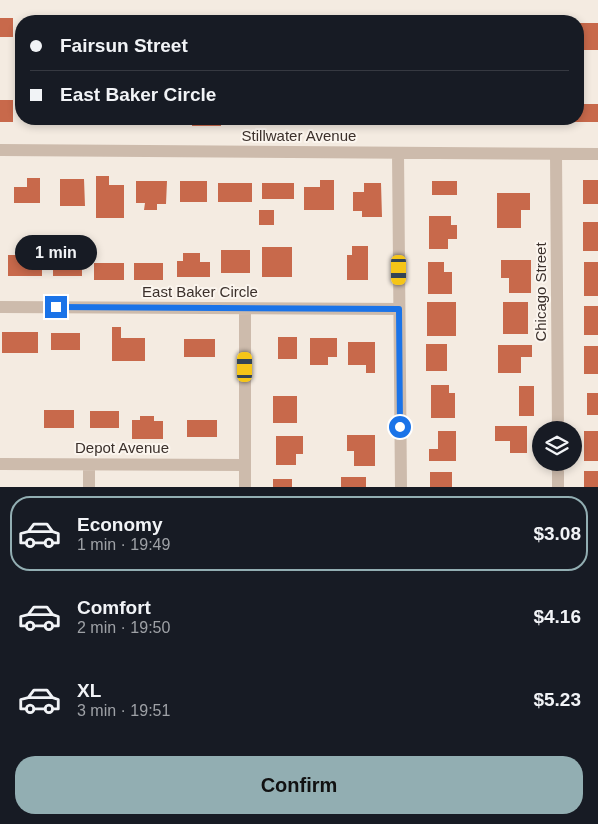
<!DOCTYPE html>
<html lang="en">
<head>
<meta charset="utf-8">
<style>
  :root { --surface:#171b24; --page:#20242c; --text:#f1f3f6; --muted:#9ea1a6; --line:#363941; --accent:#92aeb2 }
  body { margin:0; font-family:Arial,sans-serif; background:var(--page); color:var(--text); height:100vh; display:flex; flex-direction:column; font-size:19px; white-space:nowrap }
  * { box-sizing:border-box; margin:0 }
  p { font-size:16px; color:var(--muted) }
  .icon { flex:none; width:28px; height:28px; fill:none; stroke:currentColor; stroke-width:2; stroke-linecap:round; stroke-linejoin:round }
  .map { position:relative; height:487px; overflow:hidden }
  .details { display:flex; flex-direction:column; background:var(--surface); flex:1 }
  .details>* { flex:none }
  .banner { position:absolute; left:15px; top:15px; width:569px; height:110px; border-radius:20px; box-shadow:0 2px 8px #0003; display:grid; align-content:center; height:110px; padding:0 15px; background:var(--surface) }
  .controls { position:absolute; left:532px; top:421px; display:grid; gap:10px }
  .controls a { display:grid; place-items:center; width:50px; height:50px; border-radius:50%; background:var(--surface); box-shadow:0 2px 8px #0003; font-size:25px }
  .end { position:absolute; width:22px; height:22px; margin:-11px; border:6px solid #1a73e8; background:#fff; box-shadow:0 0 0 2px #fff }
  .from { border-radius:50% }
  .bubble { position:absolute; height:35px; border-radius:18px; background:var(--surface); box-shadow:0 2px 8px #0003; font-size:16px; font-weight:700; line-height:35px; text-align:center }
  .car { position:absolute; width:15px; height:30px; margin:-15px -8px; border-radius:6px; box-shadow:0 0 4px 1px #0007; background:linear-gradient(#f5c518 24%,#345 0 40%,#f5c518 0 76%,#345 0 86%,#f5c518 0) }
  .banner b { display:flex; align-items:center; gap:18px; height:48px; font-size:19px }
  .banner b+b { border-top:1px solid var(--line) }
  .banner i { width:12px; height:12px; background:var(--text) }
  ul { padding:9px 0 0; list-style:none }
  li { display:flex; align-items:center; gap:15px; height:75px; margin:0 10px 8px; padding:0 5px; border:2px solid transparent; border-radius:20px }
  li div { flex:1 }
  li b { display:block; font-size:19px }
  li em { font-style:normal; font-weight:700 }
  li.current { border-color:var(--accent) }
  li>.icon { width:45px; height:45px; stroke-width:1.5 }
  .action { display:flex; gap:10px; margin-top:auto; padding:10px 15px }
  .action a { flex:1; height:58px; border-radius:20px; background:var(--accent); color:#111; font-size:20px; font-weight:700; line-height:58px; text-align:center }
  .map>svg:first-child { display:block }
  .building { fill:#c8694b }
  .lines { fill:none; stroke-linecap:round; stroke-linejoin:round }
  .street { stroke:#cdbbac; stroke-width:12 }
  .route { stroke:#1a73e8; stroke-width:6 }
  .labels { text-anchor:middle; stroke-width:4; stroke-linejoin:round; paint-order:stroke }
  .street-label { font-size:15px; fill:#3b302b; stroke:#fbf5ee }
</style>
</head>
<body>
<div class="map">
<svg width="598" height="487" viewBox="0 0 598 487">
  <rect width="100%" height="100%" fill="#f4ebe1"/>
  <!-- building -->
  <path class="building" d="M 0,18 L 13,18 L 13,37 L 0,37 Z
    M 578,23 L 598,23 L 598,50 L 583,50 L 583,42 L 578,42 Z
    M 578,94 L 580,94 L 580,104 L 598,104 L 598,122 L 557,122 L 557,119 L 578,119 Z
    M 0,100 L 13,100 L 13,122 L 0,122 Z
    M 26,119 L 53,119 L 53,122 L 26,122 Z
    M 108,119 L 138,119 L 138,124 L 108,124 Z
    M 151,119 L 179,119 L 179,125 L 151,125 Z
    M 192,119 L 221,119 L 221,126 L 192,126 Z
    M 274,119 L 300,119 L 300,123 L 274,123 Z
    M 320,119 L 345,119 L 345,125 L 320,125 Z
    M 360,119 L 389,119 L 389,122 L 360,122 Z
    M 400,119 L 431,119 L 431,123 L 400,123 Z
    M 451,119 L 491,119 L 491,121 L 451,121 Z
    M 96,176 L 109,176 L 109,185 L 124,185 L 124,218 L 96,218 Z
    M 27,178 L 40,178 L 40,203 L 14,203 L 14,187 L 27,187 Z
    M 60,179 L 84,179 L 85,206 L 60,206 Z
    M 320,180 L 334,180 L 334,210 L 304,210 L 304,187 L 320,187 Z
    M 583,180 L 598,180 L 598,204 L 583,204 Z
    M 136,181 L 167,181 L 166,204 L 157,204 L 157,210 L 144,210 L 145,203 L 136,203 Z
    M 180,181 L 207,181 L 207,202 L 180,202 Z
    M 432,181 L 457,181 L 457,195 L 432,195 Z
    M 218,183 L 252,183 L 252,202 L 218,202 Z
    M 262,183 L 294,183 L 294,199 L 262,199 Z
    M 364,183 L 381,183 L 382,217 L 362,217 L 362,211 L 353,211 L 353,192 L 364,192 Z
    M 497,193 L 530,193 L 530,210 L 521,210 L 521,228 L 497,228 Z
    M 259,210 L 274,210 L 274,225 L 259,225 Z
    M 429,216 L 451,216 L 451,225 L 457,225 L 457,239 L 448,239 L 448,249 L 429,249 Z
    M 583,222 L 598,222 L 598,251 L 583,251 Z
    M 352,246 L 368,246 L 368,280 L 347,280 L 347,255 L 352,255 Z
    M 262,247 L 292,247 L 292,277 L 262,277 Z
    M 221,250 L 250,250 L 250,273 L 221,273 Z
    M 183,253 L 200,253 L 200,262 L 210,262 L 210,277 L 177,277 L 177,261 L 183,261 Z
    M 8,255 L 42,255 L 42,276 L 8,276 Z
    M 53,258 L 82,258 L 82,276 L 53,276 Z
    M 501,260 L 531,260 L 531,293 L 509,293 L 509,278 L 501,278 Z
    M 428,262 L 444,262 L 444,272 L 452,272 L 452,294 L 428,294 Z
    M 584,262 L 598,262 L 598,296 L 584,296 Z
    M 94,263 L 124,263 L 124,280 L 94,280 Z
    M 134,263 L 163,263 L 163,280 L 134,280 Z
    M 427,302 L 456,302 L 456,336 L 427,336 Z
    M 503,302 L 528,302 L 528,334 L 503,334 Z
    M 584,306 L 598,306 L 598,335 L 584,335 Z
    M 112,327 L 121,327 L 121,338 L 145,338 L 145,361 L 112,361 Z
    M 2,332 L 38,332 L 38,353 L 2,353 Z
    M 51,333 L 80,333 L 80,350 L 51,350 Z
    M 278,337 L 297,337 L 297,359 L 278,359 Z
    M 310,338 L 337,338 L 337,357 L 328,357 L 328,365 L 310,365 Z
    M 184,339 L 215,339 L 215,357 L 184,357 Z
    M 348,342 L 375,342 L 375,373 L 366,373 L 366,365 L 348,365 Z
    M 426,344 L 447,344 L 447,371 L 426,371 Z
    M 498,345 L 532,345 L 532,357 L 521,357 L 521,373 L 498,373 Z
    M 584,346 L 598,346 L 598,374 L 584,374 Z
    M 431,385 L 449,385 L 449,393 L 455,393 L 455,418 L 431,418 Z
    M 519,386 L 534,386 L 534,416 L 519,416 Z
    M 587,393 L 598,393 L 598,415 L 587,415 Z
    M 273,396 L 297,396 L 297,423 L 273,423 Z
    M 44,410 L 74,410 L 74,428 L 44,428 Z
    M 90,411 L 119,411 L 119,428 L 90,428 Z
    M 140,416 L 154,416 L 154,421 L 163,421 L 163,439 L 132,439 L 132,420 L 140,420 Z
    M 187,420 L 217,420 L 217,437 L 187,437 Z
    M 495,426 L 527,426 L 527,453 L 510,453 L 510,441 L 495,441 Z
    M 438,431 L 456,431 L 456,461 L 429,461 L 429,449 L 438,449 Z
    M 584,431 L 598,431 L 598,461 L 584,461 Z
    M 347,435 L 375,435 L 375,466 L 354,466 L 354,451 L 347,451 Z
    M 276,436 L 303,436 L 303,454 L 296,454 L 296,465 L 276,465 Z
    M 584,471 L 598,471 L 598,487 L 584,487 Z
    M 430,472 L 452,472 L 452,487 L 430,487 Z
    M 341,477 L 366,477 L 366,487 L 341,487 Z
    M 273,479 L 292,479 L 292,487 L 273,487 Z"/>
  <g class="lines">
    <!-- street -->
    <path class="street" d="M 0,150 L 598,154
      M 398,153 L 401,487
      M 556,154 L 558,430
      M 0,307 L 399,309
      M 245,309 L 245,487
      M 558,462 L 558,487
      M 0,464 L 245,465
      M 89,465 L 89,487"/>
  </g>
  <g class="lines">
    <!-- route -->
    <path class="route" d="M 56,307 L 399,309 L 400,427"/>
  </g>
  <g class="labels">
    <!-- street labels -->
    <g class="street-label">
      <text x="299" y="141">Stillwater Avenue</text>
      <text x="200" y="297">East Baker Circle</text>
      <text transform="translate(541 292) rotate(-90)" y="5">Chicago Street</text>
      <text x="122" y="453">Depot Avenue</text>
    </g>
  </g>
</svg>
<div class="controls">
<a><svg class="icon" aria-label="layers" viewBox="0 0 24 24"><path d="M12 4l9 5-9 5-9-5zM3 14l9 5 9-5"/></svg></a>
</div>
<i class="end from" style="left:400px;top:427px"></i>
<i class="end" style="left:56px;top:307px"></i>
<div class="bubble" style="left:15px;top:235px;width:82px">1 min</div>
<i class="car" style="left:399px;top:270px;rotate:180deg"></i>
<i class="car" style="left:245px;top:367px;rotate:0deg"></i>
<div class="banner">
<b><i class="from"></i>Fairsun Street</b>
<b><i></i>East Baker Circle</b>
</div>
</div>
<section class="details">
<ul>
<li class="current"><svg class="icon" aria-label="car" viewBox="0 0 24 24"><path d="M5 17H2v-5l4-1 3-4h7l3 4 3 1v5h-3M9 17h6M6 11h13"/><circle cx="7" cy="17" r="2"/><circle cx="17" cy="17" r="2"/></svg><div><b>Economy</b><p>1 min · 19:49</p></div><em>$3.08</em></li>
<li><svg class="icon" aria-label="car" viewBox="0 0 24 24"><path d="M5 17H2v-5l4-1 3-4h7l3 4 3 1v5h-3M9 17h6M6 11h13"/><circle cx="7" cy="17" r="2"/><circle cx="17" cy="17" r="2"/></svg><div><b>Comfort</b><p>2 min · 19:50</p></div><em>$4.16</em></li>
<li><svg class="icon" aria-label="car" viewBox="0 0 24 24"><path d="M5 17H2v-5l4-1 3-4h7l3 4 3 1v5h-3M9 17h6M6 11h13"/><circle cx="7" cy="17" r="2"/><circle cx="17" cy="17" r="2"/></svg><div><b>XL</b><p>3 min · 19:51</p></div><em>$5.23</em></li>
</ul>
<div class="action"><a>Confirm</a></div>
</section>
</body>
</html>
